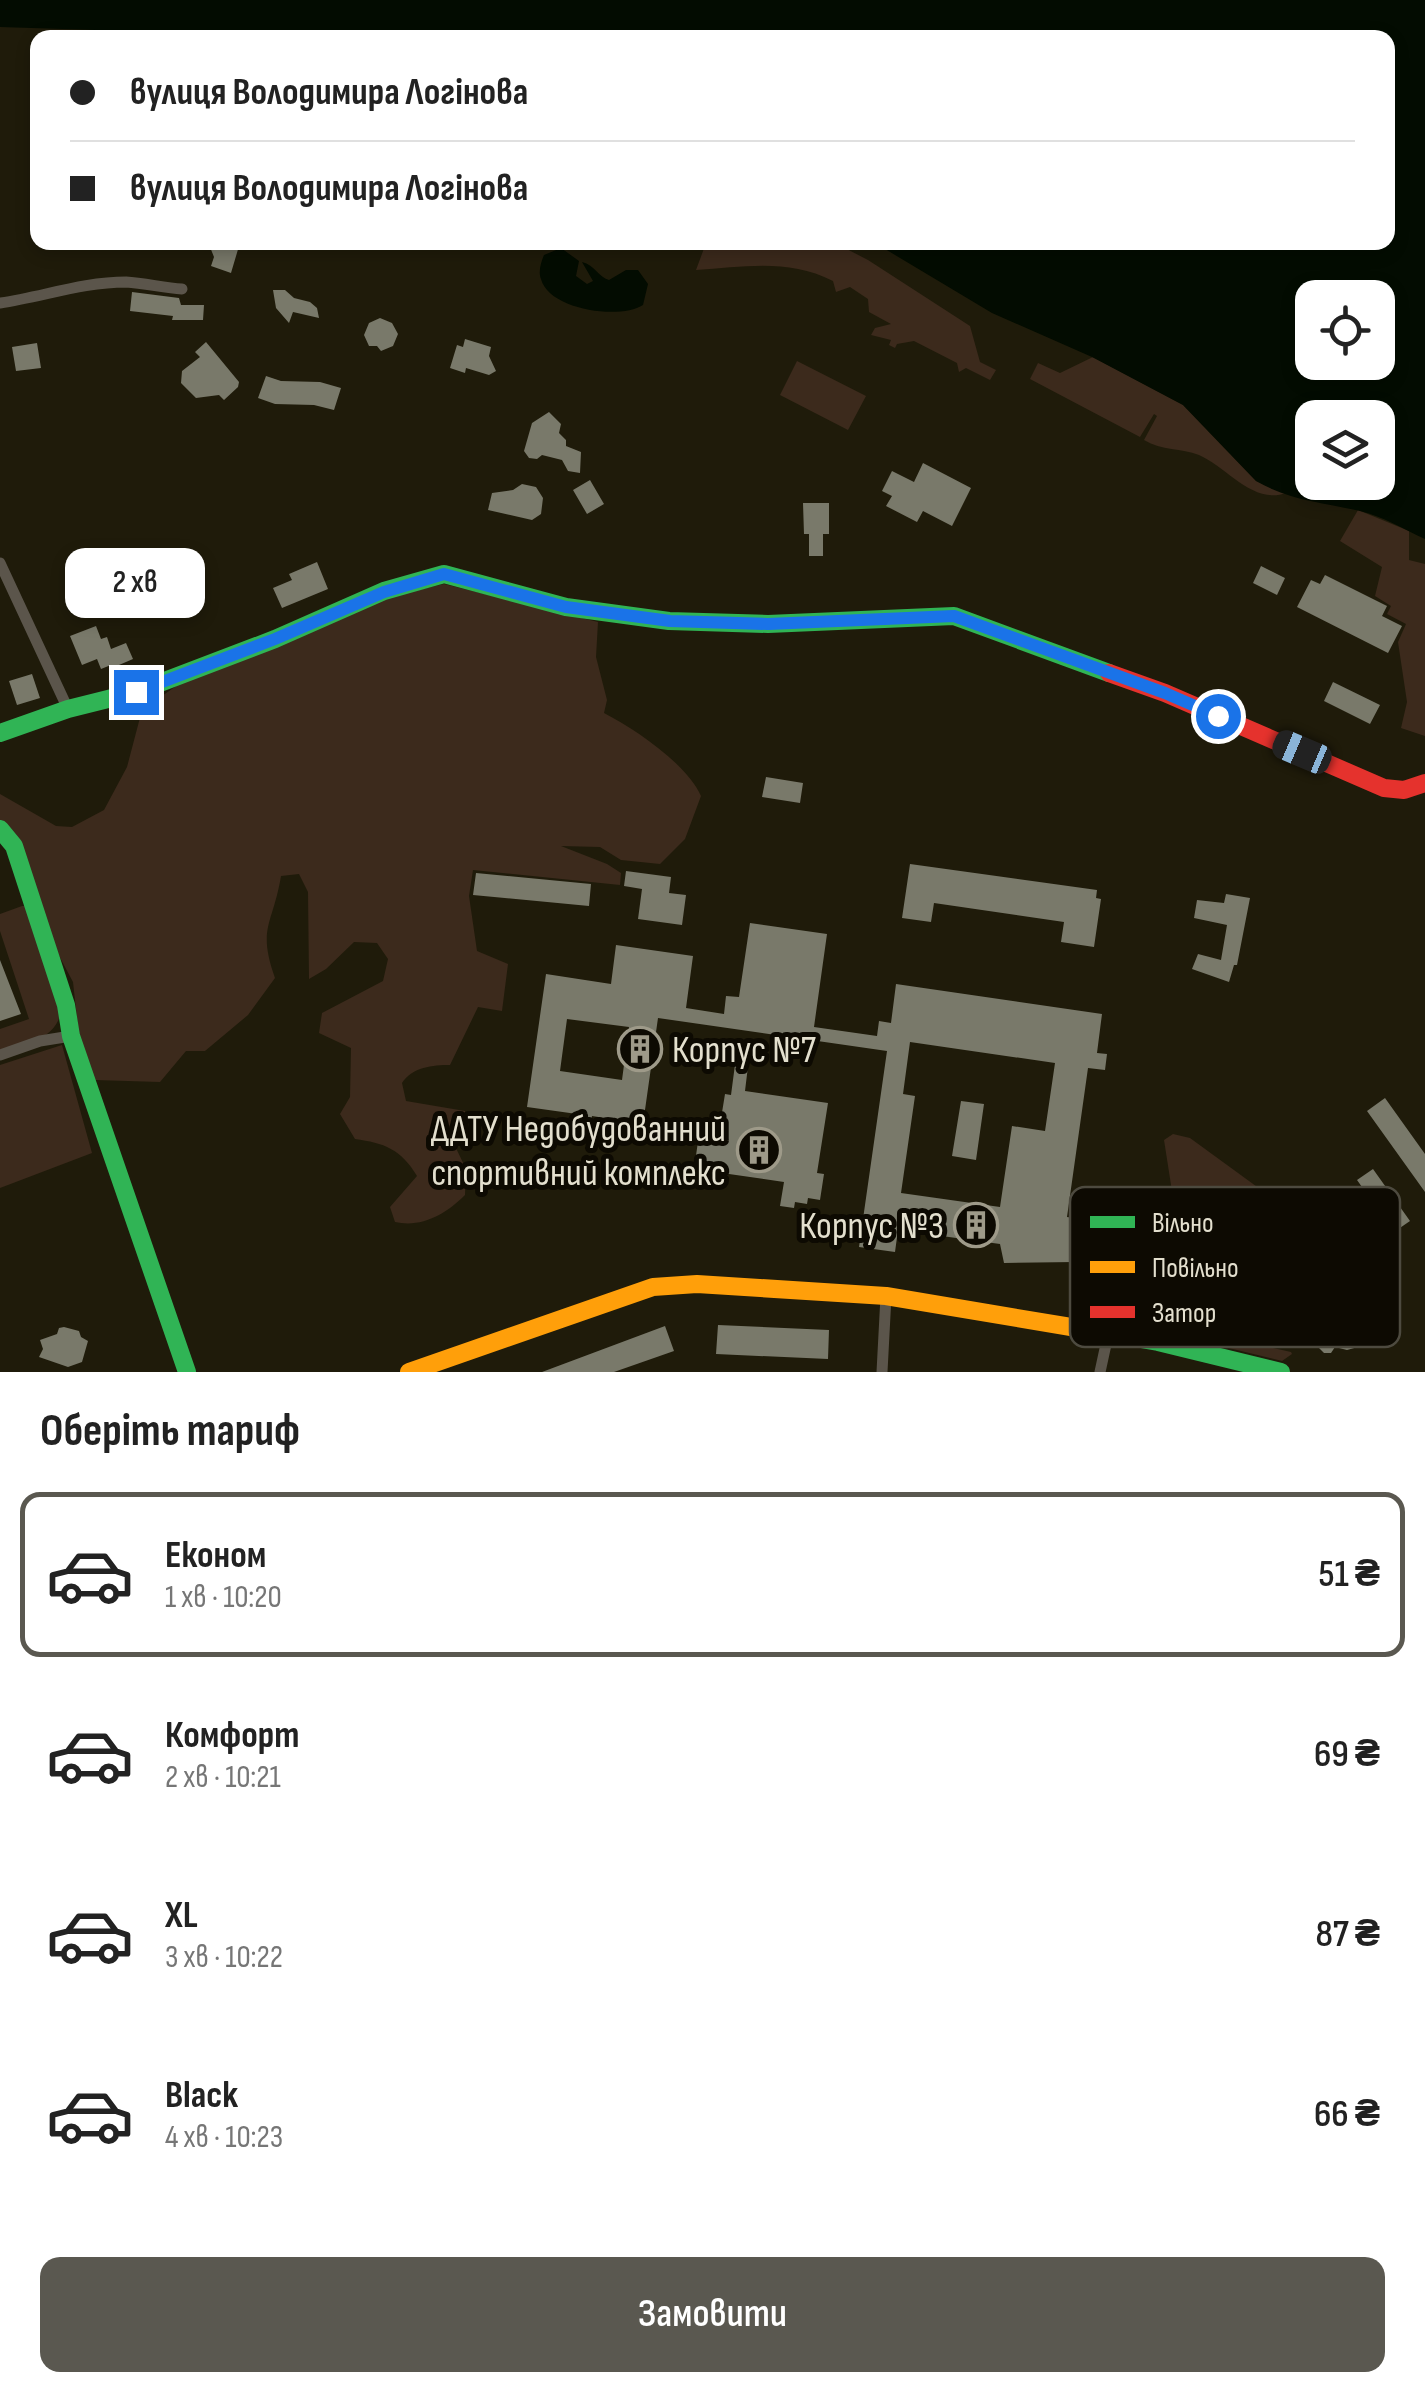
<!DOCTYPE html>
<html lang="uk">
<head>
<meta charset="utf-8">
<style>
  :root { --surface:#fff; --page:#f2f2f2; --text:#222; --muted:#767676; --line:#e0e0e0; --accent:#5a5850 }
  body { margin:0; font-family:"Sofia Sans Condensed",sans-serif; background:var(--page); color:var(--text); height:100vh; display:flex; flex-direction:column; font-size:38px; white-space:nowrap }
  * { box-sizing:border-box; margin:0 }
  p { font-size:32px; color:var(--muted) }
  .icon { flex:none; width:55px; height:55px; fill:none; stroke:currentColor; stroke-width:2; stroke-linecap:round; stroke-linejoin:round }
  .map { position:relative; height:1372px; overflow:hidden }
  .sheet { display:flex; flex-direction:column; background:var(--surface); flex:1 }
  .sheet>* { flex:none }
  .hud { position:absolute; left:30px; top:30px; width:1365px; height:220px; border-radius:20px; box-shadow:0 5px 15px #0003; display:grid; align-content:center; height:220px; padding:0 40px; background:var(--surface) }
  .fabs { position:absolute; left:1295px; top:280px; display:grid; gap:20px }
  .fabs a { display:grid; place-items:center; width:100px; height:100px; border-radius:20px; background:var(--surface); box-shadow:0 5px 15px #0003; font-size:50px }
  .end { position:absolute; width:45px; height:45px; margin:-22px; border:12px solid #1a73e8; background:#fff; box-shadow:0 0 0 5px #fff }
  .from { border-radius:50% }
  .bubble { position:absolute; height:70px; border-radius:20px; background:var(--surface); box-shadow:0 5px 15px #0003; font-size:32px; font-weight:600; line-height:70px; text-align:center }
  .car { position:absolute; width:30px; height:60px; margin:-30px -15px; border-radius:12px; box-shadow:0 0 8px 2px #0007; background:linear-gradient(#222 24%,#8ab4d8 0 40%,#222 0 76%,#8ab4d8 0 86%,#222 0) }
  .hud b { display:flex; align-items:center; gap:35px; height:95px; font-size:38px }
  .hud b+b { border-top:2px solid var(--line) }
  .hud i { width:25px; height:25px; background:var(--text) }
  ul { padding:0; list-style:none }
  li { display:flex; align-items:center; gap:30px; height:165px; margin:0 20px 15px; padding:0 20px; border:5px solid transparent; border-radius:20px }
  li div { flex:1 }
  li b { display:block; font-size:38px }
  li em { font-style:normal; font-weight:600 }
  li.current { border-color:var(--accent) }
  li>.icon { width:90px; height:90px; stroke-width:1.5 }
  h2 { padding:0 40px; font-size:45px; line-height:120px }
  .action { display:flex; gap:20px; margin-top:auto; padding:20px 40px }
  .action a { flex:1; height:115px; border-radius:20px; background:var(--accent); color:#fff; font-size:40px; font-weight:600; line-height:115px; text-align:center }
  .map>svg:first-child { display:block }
  .green { fill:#3c2a1c }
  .water { fill:#030c01; fill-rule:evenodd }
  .building { fill:#79796a; fill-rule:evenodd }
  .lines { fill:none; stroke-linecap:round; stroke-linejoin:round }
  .street { stroke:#5b554b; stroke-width:11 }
  .fast { stroke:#30b455; stroke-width:18 }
  .slow { stroke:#ff9f0a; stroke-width:18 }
  .jam { stroke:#e5322d; stroke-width:18 }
  .route { stroke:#1a73e8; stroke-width:12 }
  .labels { text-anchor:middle; stroke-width:10; stroke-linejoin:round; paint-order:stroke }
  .poi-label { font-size:38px; fill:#e3dfce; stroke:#0d0a02; text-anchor:end }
  .key { fill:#0d0a02; stroke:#4d4a3f; stroke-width:2.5 }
  .key-label { font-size:28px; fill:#e3dfce }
</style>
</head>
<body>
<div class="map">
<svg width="1425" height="1372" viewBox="0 0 1425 1372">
  <rect width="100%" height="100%" fill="#1f1b0a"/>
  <!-- green -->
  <path class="green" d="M 706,243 L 835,243 L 868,260 L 970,326 L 980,362 L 996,370 L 990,380 L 966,368 L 959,372 L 957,363 L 914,341 L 897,344 L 895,348 L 889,345 L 891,340 L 871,335 L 875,328 L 891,324 L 869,312 L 868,299 L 850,287 L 836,292 L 833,281 C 788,258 744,267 696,270 Z
    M 1093,357 L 1183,405 L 1256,481 L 1286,493 C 1253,505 1227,467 1199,455 C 1181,448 1162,451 1144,440 L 1157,416 L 1154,414 L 1140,437 L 1030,379 L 1038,363 L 1060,373 Z
    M 797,361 L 866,396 L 848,430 L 780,395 Z
    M 1358,510 L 1409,531 L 1409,560 L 1425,564 L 1425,736 L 1401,728 L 1407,702 L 1398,642 L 1406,624 L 1387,614 L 1391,606 L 1375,596 L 1382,567 L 1340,541 Z
    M 444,584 L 598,622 L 596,657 L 607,700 L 604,713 C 635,729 687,764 701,796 L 685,839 L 660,864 L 621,860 L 600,847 L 561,846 L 607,864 L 621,873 L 620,885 L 473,870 L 469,896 L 477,951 L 508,964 L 502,1011 L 478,1007 L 450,1065 C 433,1065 412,1067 402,1083 L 406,1101 L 465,1111 L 465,1131 L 455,1146 L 466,1169 L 465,1195 C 446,1214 422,1228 395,1222 L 390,1207 L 417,1176 C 401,1149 384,1143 355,1139 L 340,1114 L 350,1097 L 351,1048 L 319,1033 L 322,1013 L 383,981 L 388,959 L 377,943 L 354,942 L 326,969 L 309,979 L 308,892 L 299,874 L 281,876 C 273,925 257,927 275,978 L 248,1015 L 205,1051 L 186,1051 L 160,1082 L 95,1080 L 80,1045 L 73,982 L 48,935 L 0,824 L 0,794 L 56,826 L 72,827 L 104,810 L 127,767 L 142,710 L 179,684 L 384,598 Z
    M 22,906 L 27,906 L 62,1006 C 58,1041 29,1041 0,1052 L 0,1029 L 29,1019 L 0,931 L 0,914 Z
    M 62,1045 L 92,1153 L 0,1188 L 0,1065 Z
    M 1173,1134 L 1190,1138 L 1316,1230 L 1354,1263 L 1342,1275 L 1328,1282 L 1327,1286 L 1338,1283 L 1343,1295 L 1324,1305 L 1318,1323 L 1305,1323 L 1295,1310 L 1313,1293 L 1297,1286 L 1292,1288 L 1290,1302 L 1285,1303 L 1189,1291 L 1184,1320 L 1175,1320 L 1184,1268 L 1164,1140 Z
    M 1177,1326 L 1291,1352 L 1292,1354 L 1282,1361 L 1175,1335 L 1174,1327 Z"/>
  <!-- water -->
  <path class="water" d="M 0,0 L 1425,0 L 1425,539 C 1403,529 1384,517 1360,511 C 1322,502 1291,501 1256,481 L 1183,405 L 1092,357 L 992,313 L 875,243 L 1388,242 L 1388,38 L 155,38 L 95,30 L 0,27 ZM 1312,298 L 1378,298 L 1378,362 L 1312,362 ZM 1312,418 L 1378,418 L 1378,482 L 1312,482 Z
    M 561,248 L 579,261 L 576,276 L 587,284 L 593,281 L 582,262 C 595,265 598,277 609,280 L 626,270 L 638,270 L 648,284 L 643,305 C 620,320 549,310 541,279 C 538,272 541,262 544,255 Z"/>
  <!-- building -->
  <path class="building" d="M 208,242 L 233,242 L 239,246 L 231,273 L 211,266 L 214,257 Z
    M 273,290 L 285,290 L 294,298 L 310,302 L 317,308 L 319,318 L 293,312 L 289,323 L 276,308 Z
    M 132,292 L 179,298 L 181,305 L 204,305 L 203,320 L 172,320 L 173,316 L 130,311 Z
    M 380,318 L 392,323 L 398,334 L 393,346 L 381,351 L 377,346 L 369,346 L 364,335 L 369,323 Z
    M 465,339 L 491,347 L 489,356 L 496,371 L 489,375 L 466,368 L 465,373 L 450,368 L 457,345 L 463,347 Z
    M 206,342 L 239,382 L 238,387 L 224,400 L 219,395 L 196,398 L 181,383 L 182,371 L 200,357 L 195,352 Z
    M 37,343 L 41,368 L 16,371 L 12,347 Z
    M 266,376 L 281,381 L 320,382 L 341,388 L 334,410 L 314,405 L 275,404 L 258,398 Z
    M 549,412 L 561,424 L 559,433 L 566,440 L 566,446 L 581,452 L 580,473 L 568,471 L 562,460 L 542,455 L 537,459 L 529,458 L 524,451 L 532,423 Z
    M 923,463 L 971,488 L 952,526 L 923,511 L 917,522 L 886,506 L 892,496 L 882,491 L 892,471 L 914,482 Z
    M 590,480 L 604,504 L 587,514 L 573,490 Z
    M 522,484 L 536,487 L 543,498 L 541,514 L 532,520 L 488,510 L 492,493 L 513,490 Z
    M 803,503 L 829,503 L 829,534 L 823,534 L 823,556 L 809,556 L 809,534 L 804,534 Z
    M 317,562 L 328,589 L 282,608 L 273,588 L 292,580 L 289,574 Z
    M 1261,566 L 1285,578 L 1277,595 L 1253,583 Z
    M 1325,575 L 1387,606 L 1382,616 L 1402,626 L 1388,653 L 1297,607 L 1311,580 L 1320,584 Z
    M 96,626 L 101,639 L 107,637 L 111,649 L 126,643 L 133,659 L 112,668 L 111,665 L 101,669 L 97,659 L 82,665 L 70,636 Z
    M 32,674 L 40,698 L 17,705 L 9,681 Z
    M 1333,682 L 1380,705 L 1370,724 L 1324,701 Z
    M 766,777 L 803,783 L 800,803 L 762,797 Z
    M 910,864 L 1097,890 L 1096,898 L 1101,899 L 1094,947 L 1061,942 L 1064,922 L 934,903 L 931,922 L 902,918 Z
    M 626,871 L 671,877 L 669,893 L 686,895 L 682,925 L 638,919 L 642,889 L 624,886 Z
    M 476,873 L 591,884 L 589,906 L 473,895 Z
    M 1226,894 L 1250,898 L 1237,965 L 1234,965 L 1229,982 L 1192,969 L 1198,954 L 1221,960 L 1227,925 L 1194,918 L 1197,900 L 1224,903 Z
    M 750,923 L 827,934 L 814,1027 L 877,1036 L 879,1021 L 891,1023 L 896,984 L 1102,1014 L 1097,1053 L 1107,1054 L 1105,1070 L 1088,1068 L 1067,1217 L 1161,1230 L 1155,1273 L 1075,1262 L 1004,1263 L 1000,1244 L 898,1230 L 895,1252 L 859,1247 L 887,1051 L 658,1018 L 643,1124 L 592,1116 L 591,1122 L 576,1120 L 577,1114 L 527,1107 L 546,974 L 611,984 L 616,945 L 693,956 L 686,1008 L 724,1014 L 726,996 L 739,997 ZM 567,1019 L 629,1027 L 622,1080 L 560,1071 ZM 910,1042 L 1055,1063 L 1045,1131 L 1012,1126 L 1000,1207 L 901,1193 L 915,1096 L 903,1094 Z
    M 0,960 L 21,1014 L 0,1021 Z
    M 736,1057 L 749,1058 L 745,1091 L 828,1103 L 817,1173 L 824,1174 L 820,1200 L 808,1198 L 807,1204 L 795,1202 L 794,1208 L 780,1206 L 784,1182 L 694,1169 L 700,1128 L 719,1131 L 725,1094 L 731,1095 Z
    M 1385,1098 L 1425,1154 L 1425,1192 L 1367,1111 Z
    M 961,1101 L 984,1104 L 976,1160 L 952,1156 Z
    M 1373,1169 L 1410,1221 L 1394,1232 L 1357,1180 Z
    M 1354,1294 L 1371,1311 L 1373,1330 L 1358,1347 L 1347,1350 L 1335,1347 L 1331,1353 L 1324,1353 L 1316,1345 L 1309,1323 L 1318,1323 L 1324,1306 L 1331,1299 Z
    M 718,1325 L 829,1330 L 828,1359 L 716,1354 Z
    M 665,1326 L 674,1351 L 614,1372 L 542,1372 Z
    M 64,1327 L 79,1331 L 81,1337 L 88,1341 L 82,1362 L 68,1367 L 39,1357 L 43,1349 L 40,1340 L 57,1334 L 59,1328 Z"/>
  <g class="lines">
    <!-- street -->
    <path class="street" d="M 0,303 C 42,297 83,282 126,282 C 145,283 164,288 182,289
      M 0,563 L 68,709
      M 0,1055 L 40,1041 L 71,1036
      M 882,1372 L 886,1296
      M 1100,1372 L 1108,1335"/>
    <!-- fast -->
    <path class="fast" d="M 0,733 L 68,709 L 136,692 L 275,639 L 384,591 L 444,574 L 566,607 L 669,621 L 768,624 L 954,616 L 1109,673
      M 0,829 L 14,846 L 66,1005 L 71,1036 L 187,1372
      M 1077,1328 L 1158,1342 L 1281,1372"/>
    <!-- slow -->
    <path class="slow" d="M 409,1372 L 653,1287 L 697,1284 L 886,1296 L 1077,1328"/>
    <!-- jam -->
    <path class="jam" d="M 1109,673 L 1165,693 L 1384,788 L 1404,790 L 1425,783"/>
  </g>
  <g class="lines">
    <!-- route -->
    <path class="route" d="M 136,692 L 275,639 L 384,592 L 444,574 L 566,607 L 670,621 L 768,624 L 954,616 L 1165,693 L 1218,716"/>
  </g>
  <!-- icons -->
  <defs>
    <symbol id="building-ring" viewBox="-11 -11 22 22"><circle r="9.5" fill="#0d0a02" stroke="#9e9a89" stroke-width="1.5"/><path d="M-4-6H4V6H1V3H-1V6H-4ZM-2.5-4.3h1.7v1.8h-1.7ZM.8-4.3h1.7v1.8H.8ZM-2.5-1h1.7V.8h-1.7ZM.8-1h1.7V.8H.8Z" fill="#9e9a89"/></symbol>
  </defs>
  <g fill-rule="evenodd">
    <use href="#building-ring" x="615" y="1024" width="50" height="50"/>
    <use href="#building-ring" x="734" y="1125" width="50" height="50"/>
    <use href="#building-ring" x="951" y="1200" width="50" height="50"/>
  </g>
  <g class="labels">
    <!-- poi labels -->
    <g class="poi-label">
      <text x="672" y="1062" text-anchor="start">Корпус №7</text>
      <text x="726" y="1141">ДДТУ Недобудованний<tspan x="726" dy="44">спортивний комплекс</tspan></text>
      <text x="944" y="1238">Корпус №3</text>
    </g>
  </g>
  <!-- legend -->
  <rect x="1070" y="1187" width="330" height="160" rx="15" class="key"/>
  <rect x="1090" y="1216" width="45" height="12" fill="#30b455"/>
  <rect x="1090" y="1261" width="45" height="12" fill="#ff9f0a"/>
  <rect x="1090" y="1306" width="45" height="12" fill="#e5322d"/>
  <g class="key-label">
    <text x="1152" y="1232">Вільно</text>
    <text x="1152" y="1277">Повільно</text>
    <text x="1152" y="1322">Затор</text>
  </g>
</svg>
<div class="fabs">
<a><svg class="icon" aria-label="locate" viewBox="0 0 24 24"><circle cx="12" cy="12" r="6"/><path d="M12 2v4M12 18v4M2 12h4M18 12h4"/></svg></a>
<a><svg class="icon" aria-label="layers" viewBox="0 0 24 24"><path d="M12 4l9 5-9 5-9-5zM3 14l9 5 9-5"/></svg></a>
</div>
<i class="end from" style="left:1218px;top:716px"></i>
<i class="end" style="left:136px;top:692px"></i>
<div class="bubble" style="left:65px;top:548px;width:140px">2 хв</div>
<i class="car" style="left:1302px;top:752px;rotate:293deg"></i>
<div class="hud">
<b><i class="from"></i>вулиця Володимира Логінова</b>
<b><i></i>вулиця Володимира Логінова</b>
</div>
</div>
<section class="sheet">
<h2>Оберіть тариф</h2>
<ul>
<li class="current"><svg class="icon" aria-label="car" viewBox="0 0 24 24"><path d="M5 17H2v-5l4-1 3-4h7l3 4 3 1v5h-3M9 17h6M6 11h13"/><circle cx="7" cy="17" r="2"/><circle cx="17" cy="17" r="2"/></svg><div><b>Економ</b><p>1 хв · 10:20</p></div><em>51 ₴</em></li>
<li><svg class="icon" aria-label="car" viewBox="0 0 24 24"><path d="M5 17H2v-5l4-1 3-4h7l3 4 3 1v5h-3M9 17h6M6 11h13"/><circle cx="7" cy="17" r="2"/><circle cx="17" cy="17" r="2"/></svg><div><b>Комфорт</b><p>2 хв · 10:21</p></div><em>69 ₴</em></li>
<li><svg class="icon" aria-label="car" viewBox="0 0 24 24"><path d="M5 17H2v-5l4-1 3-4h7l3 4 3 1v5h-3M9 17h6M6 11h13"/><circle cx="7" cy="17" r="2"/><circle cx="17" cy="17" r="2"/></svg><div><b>XL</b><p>3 хв · 10:22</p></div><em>87 ₴</em></li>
<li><svg class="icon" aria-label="car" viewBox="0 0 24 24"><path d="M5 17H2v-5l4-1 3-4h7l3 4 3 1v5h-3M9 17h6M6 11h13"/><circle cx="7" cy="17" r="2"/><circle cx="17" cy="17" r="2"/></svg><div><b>Black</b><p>4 хв · 10:23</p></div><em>66 ₴</em></li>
</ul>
<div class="action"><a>Замовити</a></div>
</section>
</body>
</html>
